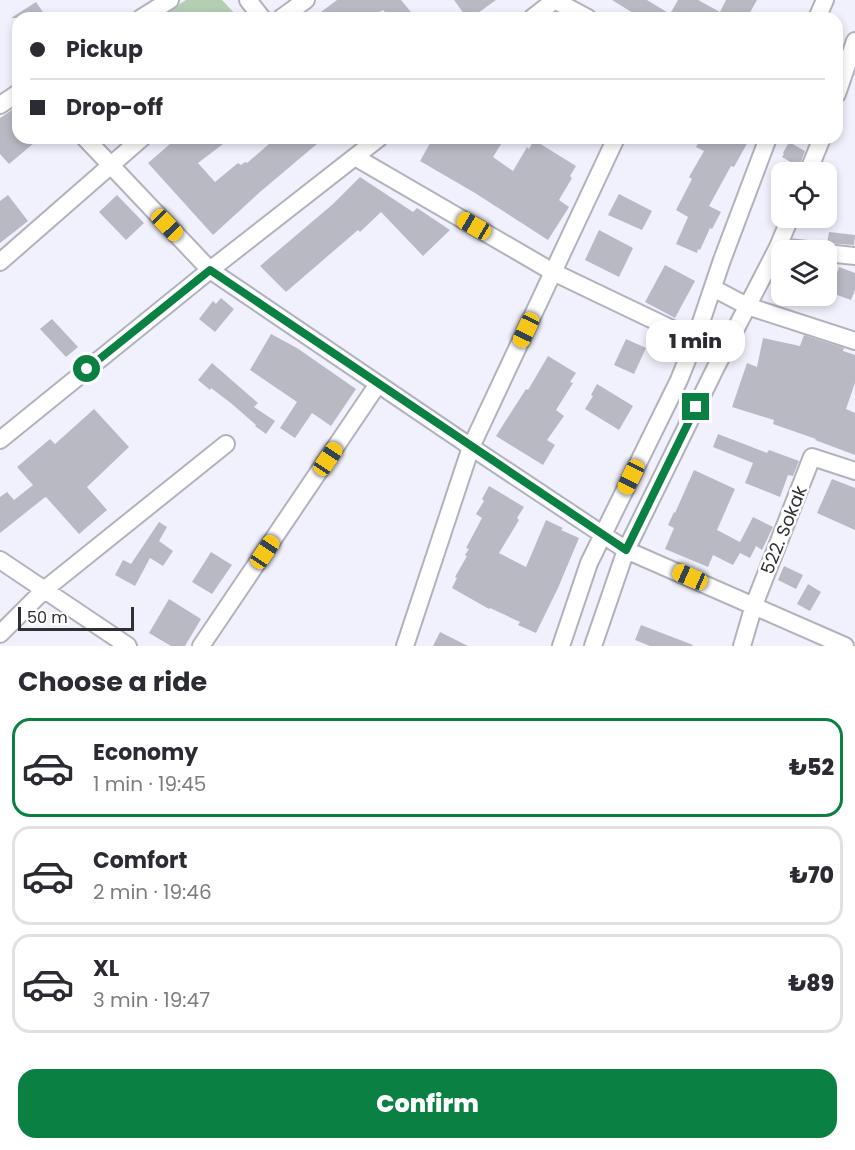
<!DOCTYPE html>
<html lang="en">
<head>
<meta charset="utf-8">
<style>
  :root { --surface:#fff; --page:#f7f7f7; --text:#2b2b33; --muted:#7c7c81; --line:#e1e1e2; --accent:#0b8043 }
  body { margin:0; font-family:Poppins,sans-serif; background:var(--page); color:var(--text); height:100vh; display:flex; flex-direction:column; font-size:22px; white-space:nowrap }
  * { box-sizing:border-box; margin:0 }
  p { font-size:20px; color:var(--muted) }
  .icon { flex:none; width:33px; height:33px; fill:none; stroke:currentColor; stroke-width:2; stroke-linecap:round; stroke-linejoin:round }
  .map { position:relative; height:646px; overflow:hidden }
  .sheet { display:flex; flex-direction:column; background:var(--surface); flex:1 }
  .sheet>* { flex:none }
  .guide { position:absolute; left:12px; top:12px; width:831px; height:132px; border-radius:18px; box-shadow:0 3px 9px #0003; display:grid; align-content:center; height:132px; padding:0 18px; background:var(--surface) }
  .controls { position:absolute; left:771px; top:162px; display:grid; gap:12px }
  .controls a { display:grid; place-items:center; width:66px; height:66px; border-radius:12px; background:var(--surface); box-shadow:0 3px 9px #0003; font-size:30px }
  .scale { position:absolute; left:18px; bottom:15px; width:116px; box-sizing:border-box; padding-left:6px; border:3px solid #303034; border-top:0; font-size:16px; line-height:21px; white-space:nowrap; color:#303034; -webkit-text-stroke:4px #fff; paint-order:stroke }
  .end { position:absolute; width:27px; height:27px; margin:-14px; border:8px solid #0b8043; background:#fff; box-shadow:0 0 0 3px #fff }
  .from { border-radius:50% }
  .bubble { position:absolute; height:42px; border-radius:18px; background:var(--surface); box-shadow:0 3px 9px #0003; font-size:20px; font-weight:800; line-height:42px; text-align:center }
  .car { position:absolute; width:18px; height:36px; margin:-18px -9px; border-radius:8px; box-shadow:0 0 4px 2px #0007; background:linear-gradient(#f5c518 24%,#345 0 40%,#f5c518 0 76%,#345 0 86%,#f5c518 0) }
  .guide b { display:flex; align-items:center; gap:21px; height:57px; font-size:22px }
  .guide b+b { border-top:2px solid var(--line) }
  .guide i { width:15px; height:15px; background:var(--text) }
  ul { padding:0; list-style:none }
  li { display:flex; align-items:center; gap:18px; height:99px; margin:0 12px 9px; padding:0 6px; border:3px solid var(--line); border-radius:18px }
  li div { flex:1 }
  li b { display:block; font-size:22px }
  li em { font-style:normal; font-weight:800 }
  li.selected { border-color:var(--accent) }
  li>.icon { width:54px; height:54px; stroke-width:1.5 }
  h2 { padding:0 18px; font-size:27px; line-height:72px }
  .button { display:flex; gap:12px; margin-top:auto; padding:12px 18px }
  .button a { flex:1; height:69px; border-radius:18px; background:var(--accent); color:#fff; font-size:24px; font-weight:800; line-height:69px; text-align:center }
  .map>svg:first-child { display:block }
  .green { fill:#b3ceb3 }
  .building { fill:#b8b9c3 }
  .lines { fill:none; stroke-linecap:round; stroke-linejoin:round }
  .minor-casing { stroke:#b1b2bc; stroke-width:20 }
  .minor { stroke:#fff; stroke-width:16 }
  .route { stroke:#0b8043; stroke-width:8 }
  .labels { text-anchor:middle; stroke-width:5; stroke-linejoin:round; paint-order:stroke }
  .street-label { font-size:18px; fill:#303034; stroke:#fff }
</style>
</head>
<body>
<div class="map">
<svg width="855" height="646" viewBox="0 0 855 646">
  <rect width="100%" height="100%" fill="#f0f1fc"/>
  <!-- green -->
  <path class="green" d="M 186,0 L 222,0 L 239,18 L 157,18 Z"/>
  <!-- building -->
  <path class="building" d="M 337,0 L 401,0 L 416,18 L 390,18 L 383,10 L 371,18 L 313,18 Z
    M 454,0 L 496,0 L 471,18 L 467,18 Z
    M 612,0 L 647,0 L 670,14 L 678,0 L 698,0 L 720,12 L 726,0 L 757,0 L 747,18 L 641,18 Z
    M 36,2 L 47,18 L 11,18 Z
    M 18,106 L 18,138 L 40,138 L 9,164 L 0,154 L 0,118 Z
    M 177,138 L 231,138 L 198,163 L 215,182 L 238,163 L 241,165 L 245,162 L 247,163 L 276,138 L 324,138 L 260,192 L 213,235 L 148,163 Z
    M 433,138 L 505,138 L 493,157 L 513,171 L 527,147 L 529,149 L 534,140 L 576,166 L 570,176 L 572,178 L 559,200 L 569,207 L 548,240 L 475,193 L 420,161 Z
    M 701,138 L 750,138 L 734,167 L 731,166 L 709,206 L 721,212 L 712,229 L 710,228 L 700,250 L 698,249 L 697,253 L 676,244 L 688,217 L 676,210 L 692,179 L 689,177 L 704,151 L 696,147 Z
    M 789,142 L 805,151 L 799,167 L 782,157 L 784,154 L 783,153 Z
    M 360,177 L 413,212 L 417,208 L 450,230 L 423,256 L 381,212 L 360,232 L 358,230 L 286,292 L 260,266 L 333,204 Z
    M 619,194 L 652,211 L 642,230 L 608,215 Z
    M 8,195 L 28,221 L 0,243 L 0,201 Z
    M 117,195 L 144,223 L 126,240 L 99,212 Z
    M 599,230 L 633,248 L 619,277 L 585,260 Z
    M 829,232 L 855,235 L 854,245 L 827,243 Z
    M 665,265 L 695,281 L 675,318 L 645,302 Z
    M 839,267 L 855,273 L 855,290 L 851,300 L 826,291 L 826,269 L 837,273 Z
    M 221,298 L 234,309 L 215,332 L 199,319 L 213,301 L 216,304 Z
    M 52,319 L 78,347 L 66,357 L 40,329 Z
    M 271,334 L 297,348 L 356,389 L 331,426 L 312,413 L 295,438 L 280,428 L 297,402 L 250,370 Z
    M 804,335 L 844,348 L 843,351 L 855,355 L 855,383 L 846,409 L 855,413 L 855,455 L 815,440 L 816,439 L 773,424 L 774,420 L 732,407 L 747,363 L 757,367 L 763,338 L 800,346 Z
    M 626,339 L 646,348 L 634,374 L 614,365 Z
    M 548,356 L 576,373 L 570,382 L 573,383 L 556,410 L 564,416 L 547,440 L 555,445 L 543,465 L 496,436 L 526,389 L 528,390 Z
    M 212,363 L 258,403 L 254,407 L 275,421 L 266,434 L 255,426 L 256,425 L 232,404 L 211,388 L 210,390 L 198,380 Z
    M 597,384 L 633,406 L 619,430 L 585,409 L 593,396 L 591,395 Z
    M 94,409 L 129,447 L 87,487 L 107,510 L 79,534 L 46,497 L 44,498 L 0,533 L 0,497 L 7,492 L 14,500 L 33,485 L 17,467 L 50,439 L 55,444 Z
    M 718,434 L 767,453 L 769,450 L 799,461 L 793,476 L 788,475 L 780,497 L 745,483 L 753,463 L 713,447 Z
    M 694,470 L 735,489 L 717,530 L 740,542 L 753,517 L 773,527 L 762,550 L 756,546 L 750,558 L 740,553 L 733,565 L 713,555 L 708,567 L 665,549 L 674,528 L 668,525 L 674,512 L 675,513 Z
    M 832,479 L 855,488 L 855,530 L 817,513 Z
    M 489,486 L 524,507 L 517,518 L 519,520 L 499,553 L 526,567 L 546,520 L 563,528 L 561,530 L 579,538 L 558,588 L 536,633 L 518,625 L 520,622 L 490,608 L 489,609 L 452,588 L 457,578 L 455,577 L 467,556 L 465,555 L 469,549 L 466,548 L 482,518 L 476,514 L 484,501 L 482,499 Z
    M 159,522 L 167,527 L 159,541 L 173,551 L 163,566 L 150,558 L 135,586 L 115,575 L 123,560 L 131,564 Z
    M 211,552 L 232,565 L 212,594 L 192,582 Z
    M 784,566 L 803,575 L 796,589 L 778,580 Z
    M 808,584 L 821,592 L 810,611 L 797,604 Z
    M 169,599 L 201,619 L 185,646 L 171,646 L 149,633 Z
    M 641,625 L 693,645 L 692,646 L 650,646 L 635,640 Z
    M 440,632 L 468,646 L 433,646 Z"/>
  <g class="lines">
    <defs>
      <path id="minor" d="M 248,0 L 262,18
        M 554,0 L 588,18
        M 141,18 L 170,0
        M 281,18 L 306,0
        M 532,18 L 555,0
        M 817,18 L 825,0
        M 837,94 L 855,41
        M 0,105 L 18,93
        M 85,138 L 210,270 L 471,447 L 626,550 L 845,646
        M 355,157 L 553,272 L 695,340
        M 808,172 L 822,138
        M 778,247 L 807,250
        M 826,253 L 855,256
        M 0,262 L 142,138
        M 713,288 L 747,306 L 855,341
        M 0,440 L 210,270 L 379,138
        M 0,560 L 128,646
        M 0,634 L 44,590 L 226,444
        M 201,646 L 378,384
        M 405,646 L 471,447 L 616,138
        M 561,646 L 589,563 L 679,380 L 695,340 L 722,260 L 768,138
        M 593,646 L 626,550 L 716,367 L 778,247 L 790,218
        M 742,646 L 754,605 L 812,457 L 855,471"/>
    </defs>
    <!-- minor casing -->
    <use href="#minor" class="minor-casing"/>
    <!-- minor -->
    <use href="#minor" class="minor"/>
  </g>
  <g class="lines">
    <!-- route -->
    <path class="route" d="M 87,369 L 210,270 L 626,550 L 696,407"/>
  </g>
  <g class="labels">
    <!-- street labels -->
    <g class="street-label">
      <text transform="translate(784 530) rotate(-68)" y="6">522. Sokak</text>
    </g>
  </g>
</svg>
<div class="controls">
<a><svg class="icon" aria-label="locate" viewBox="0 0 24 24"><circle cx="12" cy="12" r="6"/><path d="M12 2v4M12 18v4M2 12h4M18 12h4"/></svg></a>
<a><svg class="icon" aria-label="layers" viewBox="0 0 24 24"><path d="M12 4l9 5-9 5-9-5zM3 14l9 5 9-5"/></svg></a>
</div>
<div class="scale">50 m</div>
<i class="end from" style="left:87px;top:369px"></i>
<i class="end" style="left:696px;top:407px"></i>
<div class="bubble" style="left:646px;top:320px;width:99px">1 min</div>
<i class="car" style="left:167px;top:225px;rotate:136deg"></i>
<i class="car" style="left:474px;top:226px;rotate:300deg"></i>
<i class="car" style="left:526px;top:330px;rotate:205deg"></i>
<i class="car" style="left:328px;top:459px;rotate:34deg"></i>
<i class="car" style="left:631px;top:477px;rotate:206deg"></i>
<i class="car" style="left:265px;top:552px;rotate:34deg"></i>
<i class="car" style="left:690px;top:577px;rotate:294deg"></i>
<div class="guide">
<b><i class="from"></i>Pickup</b>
<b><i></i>Drop-off</b>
</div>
</div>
<section class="sheet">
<h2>Choose a ride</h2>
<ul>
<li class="selected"><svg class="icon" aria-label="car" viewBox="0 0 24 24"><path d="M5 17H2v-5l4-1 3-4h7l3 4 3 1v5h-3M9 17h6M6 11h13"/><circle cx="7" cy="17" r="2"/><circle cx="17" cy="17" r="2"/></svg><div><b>Economy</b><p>1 min · 19:45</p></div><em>₺52</em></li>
<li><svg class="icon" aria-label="car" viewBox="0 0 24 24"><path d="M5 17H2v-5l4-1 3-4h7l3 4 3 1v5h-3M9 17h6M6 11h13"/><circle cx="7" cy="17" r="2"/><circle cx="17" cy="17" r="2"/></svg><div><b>Comfort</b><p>2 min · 19:46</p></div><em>₺70</em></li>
<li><svg class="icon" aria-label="car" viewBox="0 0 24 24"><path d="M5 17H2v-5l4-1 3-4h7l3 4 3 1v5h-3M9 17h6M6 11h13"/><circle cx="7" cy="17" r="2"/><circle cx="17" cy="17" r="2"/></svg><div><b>XL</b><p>3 min · 19:47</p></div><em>₺89</em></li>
</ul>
<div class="button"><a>Confirm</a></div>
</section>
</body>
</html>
